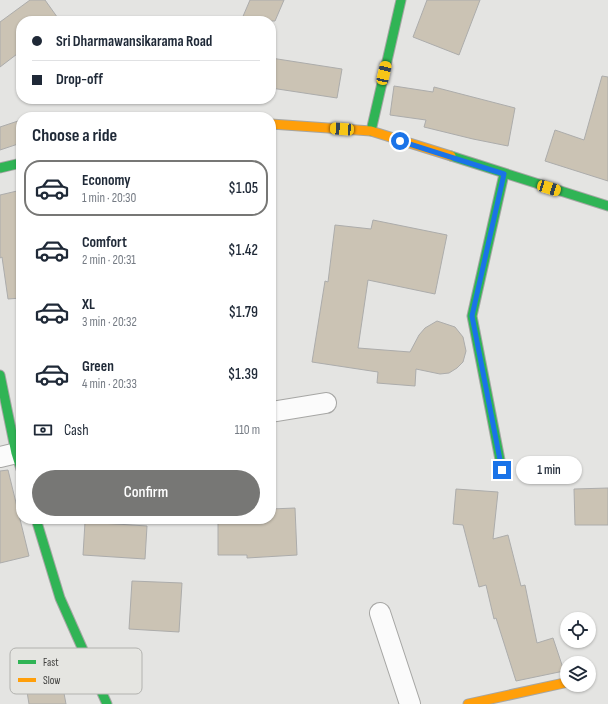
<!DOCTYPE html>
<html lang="en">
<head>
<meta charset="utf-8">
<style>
  :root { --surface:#fff; --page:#f6f6f7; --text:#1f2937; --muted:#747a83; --line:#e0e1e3; --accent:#777775 }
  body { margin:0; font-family:"Sofia Sans Condensed",sans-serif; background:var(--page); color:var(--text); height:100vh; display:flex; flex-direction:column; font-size:15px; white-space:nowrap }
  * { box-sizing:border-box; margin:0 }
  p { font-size:13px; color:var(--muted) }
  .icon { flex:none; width:22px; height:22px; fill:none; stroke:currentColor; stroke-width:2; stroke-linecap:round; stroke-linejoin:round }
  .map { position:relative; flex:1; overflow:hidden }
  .sheet { position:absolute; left:16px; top:112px; width:260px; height:412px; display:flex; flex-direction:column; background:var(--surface); border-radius:16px; box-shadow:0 1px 3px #0004 }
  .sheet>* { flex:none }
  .guide { position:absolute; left:16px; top:16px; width:260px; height:88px; border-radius:16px; box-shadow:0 1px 3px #0004; display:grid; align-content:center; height:88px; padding:0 16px; background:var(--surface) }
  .fabs { position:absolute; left:560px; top:612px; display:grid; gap:8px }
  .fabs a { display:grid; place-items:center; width:36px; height:36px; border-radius:50%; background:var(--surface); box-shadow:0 1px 3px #0004; font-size:20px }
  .end { position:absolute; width:18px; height:18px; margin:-9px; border:5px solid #1a73e8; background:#fff; box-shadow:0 0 0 2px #fff }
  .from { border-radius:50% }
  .bubble { position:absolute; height:28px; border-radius:14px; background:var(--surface); box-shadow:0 1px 3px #0004; font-size:13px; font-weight:600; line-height:28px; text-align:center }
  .car { position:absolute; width:12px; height:24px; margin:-12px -6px; border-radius:5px; box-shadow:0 0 3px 1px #0007; background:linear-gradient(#f5c518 24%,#345 0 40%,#f5c518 0 76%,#345 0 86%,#f5c518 0) }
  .guide b { display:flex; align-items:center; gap:14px; height:38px; font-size:15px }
  .guide b+b { border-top:1px solid var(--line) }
  .guide i { width:10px; height:10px; background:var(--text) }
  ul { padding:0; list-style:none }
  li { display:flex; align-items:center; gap:12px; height:56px; margin:0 8px 6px; padding:0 8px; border:2px solid transparent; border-radius:16px }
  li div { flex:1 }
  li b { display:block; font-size:15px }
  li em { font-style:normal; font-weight:600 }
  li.on { border-color:var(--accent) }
  li>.icon { width:36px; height:36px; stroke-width:1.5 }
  h2 { padding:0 16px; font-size:18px; line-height:48px }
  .pay { display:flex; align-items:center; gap:10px; height:44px; padding:0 16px; font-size:15px }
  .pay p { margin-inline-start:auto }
  .primary-button { display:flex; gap:8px; margin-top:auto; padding:8px 16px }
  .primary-button a { flex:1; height:46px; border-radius:24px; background:var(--accent); color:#fff; font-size:16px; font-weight:600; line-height:46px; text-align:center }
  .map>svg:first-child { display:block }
  .building { fill:#cbc3b4; stroke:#acacab }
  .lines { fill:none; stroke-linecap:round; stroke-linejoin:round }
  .street-casing { stroke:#a6a6a4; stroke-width:22 }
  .fast-casing { stroke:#a6a6a4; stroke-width:11 }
  .slow-casing { stroke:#a6a6a4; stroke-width:11 }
  .street { stroke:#fbfbfb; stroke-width:20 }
  .fast { stroke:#30b455; stroke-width:9 }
  .slow { stroke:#ff9f0a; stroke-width:9 }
  .route { stroke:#1a73e8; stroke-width:5 }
  .key { fill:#e5e5e1; stroke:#b2b2af; stroke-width:1 }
  .key-label { font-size:11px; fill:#3c3c3a }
</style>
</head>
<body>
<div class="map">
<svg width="608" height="704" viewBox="0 0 608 704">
  <rect width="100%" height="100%" fill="#e4e4e2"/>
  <!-- building -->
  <path class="building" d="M 30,0 L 45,0 L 60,21 L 21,21 L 21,51 L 0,67 L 0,22 Z
    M 250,0 L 284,0 L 275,21 L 241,21 Z
    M 427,0 L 480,0 L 459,55 L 413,37 Z
    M 271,58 L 342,69 L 337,98 L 271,88 Z
    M 602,76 L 608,77 L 608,181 L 545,161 L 555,130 L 584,140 Z
    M 394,86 L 433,92 L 434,87 L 515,108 L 508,146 L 473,139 L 424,127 L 426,120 L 390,115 Z
    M 21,120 L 21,143 L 0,150 L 0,127 Z
    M 17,191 L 21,208 L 21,298 L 8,299 L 2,257 L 0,258 L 0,195 Z
    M 373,220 L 447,235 L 435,294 L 368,280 L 358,348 L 410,352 L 419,335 L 425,328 L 437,321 L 455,327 L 463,337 L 466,351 L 463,362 L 457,368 L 449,373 L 440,374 L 416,369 L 415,386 L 377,383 L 378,372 L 312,362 L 325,281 L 328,282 L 335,225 L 371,229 Z
    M 8,470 L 29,556 L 0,563 L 0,471 Z
    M 608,488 L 608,525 L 575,525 L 574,489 Z
    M 456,489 L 498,492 L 493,539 L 508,535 L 521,586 L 525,585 L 537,643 L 553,638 L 564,671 L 516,681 L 496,618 L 494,619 L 486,585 L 479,587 L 463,525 L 453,524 Z
    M 295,508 L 297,555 L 247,558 L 247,555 L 218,555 L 218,519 L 271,519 L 271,509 Z
    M 85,522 L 147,526 L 145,559 L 83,555 Z
    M 132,581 L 182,583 L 179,632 L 129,629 Z
    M 58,661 L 66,704 L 29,704 L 23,667 Z"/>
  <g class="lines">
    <defs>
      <path id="street" d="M 271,412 L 326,403
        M 0,457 L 21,452
        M 380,613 L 410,704"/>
      <path id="fast" d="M 371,131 L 401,0
        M 451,156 L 608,206
        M 0,168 L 21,163
        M 0,375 L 16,453 L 21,469
        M 502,470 L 472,316 L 504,174
        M 36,519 L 60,598 L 107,704"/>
      <path id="slow" d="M 271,124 L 371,131 L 451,156
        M 468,704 L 564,683"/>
    </defs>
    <!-- street casing -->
    <use href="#street" class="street-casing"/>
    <!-- fast casing -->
    <use href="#fast" class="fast-casing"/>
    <!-- slow casing -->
    <use href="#slow" class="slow-casing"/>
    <!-- street -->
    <use href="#street" class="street"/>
    <!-- fast -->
    <use href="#fast" class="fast"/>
    <!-- slow -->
    <use href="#slow" class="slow"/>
  </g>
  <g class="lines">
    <!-- route -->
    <path class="route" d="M 400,141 L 504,174 L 472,316 L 502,470"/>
  </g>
  <!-- legend -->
  <rect x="10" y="648" width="132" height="46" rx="6" class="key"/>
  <rect x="18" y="660" width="18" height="4" fill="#30b455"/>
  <rect x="18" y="678" width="18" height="4" fill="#ff9f0a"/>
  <g class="key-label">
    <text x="43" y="666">Fast</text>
    <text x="43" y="684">Slow</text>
  </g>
</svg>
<div class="fabs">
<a><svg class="icon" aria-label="locate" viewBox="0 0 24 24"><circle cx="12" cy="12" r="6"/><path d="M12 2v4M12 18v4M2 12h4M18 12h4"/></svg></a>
<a><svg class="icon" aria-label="layers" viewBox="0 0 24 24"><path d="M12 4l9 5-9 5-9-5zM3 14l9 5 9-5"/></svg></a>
</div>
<i class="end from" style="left:400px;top:141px"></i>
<i class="end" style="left:502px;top:470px"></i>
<div class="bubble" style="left:516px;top:456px;width:66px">1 min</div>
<i class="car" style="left:384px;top:73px;rotate:13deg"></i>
<i class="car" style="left:342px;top:129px;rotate:274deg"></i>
<i class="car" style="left:549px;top:188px;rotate:107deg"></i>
<div class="guide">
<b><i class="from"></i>Sri Dharmawansikarama Road</b>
<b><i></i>Drop-off</b>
</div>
<section class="sheet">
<h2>Choose a ride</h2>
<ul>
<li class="on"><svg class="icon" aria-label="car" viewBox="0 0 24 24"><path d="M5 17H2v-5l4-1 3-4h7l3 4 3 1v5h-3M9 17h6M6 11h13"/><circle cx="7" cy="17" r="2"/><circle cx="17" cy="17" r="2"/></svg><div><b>Economy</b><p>1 min · 20:30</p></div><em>$1.05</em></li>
<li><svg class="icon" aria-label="car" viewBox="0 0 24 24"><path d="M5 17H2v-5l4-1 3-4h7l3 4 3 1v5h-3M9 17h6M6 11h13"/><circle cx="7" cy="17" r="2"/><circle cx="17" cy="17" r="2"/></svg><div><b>Comfort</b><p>2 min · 20:31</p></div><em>$1.42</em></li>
<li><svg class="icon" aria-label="car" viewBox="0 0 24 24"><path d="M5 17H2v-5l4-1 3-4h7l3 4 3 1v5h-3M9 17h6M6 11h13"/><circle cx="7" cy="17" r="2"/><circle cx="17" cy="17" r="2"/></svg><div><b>XL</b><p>3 min · 20:32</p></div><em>$1.79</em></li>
<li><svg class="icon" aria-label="car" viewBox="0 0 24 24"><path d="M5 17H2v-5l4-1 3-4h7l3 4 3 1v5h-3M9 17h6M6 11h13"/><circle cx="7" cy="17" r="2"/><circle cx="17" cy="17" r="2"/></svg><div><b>Green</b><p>4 min · 20:33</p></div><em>$1.39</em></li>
</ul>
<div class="pay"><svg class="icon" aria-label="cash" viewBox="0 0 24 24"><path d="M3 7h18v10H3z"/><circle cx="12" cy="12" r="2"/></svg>Cash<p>110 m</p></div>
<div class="primary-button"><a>Confirm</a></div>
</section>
</div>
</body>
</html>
